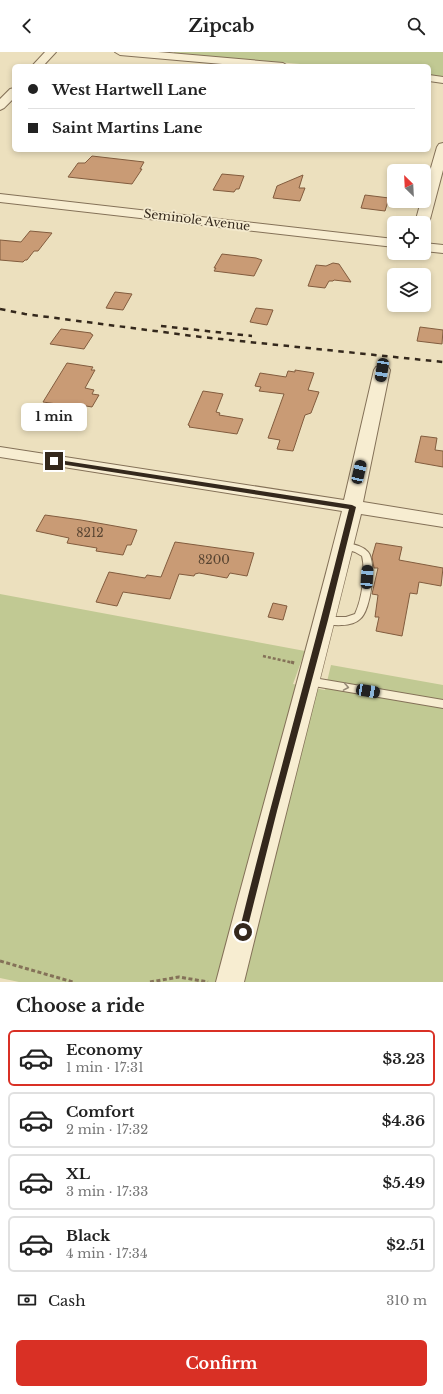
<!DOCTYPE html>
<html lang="en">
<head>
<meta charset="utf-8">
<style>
  :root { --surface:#fff; --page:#f6f6f6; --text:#222; --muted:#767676; --line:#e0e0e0; --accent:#d93025 }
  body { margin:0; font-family:"Libre Baskerville",serif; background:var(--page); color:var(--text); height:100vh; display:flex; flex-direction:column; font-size:15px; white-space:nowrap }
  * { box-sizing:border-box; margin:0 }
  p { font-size:13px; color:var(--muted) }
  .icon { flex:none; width:22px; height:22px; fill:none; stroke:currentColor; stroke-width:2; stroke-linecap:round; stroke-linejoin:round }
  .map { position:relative; height:930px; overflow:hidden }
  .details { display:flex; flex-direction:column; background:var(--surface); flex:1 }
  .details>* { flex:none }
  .guide { position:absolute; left:12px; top:12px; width:419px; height:88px; border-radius:6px; box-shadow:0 2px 6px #0003; display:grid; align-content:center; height:88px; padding:0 16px; background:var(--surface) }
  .needle { width:26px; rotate:336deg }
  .tools { position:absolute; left:387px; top:112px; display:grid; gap:8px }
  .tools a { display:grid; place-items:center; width:44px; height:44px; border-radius:6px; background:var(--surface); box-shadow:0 2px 6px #0003; font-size:20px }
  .end { position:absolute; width:18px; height:18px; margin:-9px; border:5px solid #34281c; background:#fff; box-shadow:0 0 0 2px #fff }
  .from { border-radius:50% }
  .bubble { position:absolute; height:28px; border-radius:6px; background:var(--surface); box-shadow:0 2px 6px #0003; font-size:13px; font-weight:700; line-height:28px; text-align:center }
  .car { position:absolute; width:12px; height:24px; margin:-12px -6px; border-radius:5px; box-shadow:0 0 3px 1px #0007; background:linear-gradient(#222 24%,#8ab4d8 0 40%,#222 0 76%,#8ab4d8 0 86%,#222 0) }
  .guide b { display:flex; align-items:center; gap:14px; height:38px; font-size:15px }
  .guide b+b { border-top:1px solid var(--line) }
  .guide i { width:10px; height:10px; background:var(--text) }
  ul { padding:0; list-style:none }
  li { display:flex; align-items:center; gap:12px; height:56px; margin:0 8px 6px; padding:0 8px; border:2px solid var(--line); border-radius:6px }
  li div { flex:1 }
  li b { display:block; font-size:15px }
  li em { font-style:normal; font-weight:700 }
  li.current { border-color:var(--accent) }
  li>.icon { width:36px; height:36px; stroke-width:1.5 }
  h2 { padding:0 16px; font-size:18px; line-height:48px }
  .pay { display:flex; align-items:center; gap:10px; height:44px; padding:0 16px; font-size:15px }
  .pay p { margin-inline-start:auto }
  .action { display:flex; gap:8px; margin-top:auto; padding:8px 16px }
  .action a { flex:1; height:46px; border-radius:6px; background:var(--accent); color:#fff; font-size:16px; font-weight:700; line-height:46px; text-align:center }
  header { display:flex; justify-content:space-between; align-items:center; height:52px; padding:0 16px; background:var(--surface); font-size:18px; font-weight:700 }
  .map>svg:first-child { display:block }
  .green { fill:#c1c993 }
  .building { fill:#c99b75; stroke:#825c3e }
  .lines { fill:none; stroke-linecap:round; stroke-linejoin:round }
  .lane-casing { stroke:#847158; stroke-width:2 }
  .street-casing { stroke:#847158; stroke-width:2 }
  .path-far1 { stroke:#847158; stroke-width:2.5; stroke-dasharray:3 2; stroke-linecap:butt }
  .path { stroke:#847158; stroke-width:3; stroke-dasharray:4 2.5; stroke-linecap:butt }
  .lane { fill:#f7edd1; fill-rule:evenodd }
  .street { fill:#f7edd1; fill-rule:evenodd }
  .rail { stroke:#34281c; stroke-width:2.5; stroke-dasharray:5.5 5.5; stroke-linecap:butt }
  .oneway { stroke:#968a76 }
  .route { fill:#34281c }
  .labels { text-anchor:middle; stroke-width:4; stroke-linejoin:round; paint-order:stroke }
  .far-street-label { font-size:12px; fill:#34281c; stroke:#f4eace }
  .number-label { font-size:12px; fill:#594532 }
</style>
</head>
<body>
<header><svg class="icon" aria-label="back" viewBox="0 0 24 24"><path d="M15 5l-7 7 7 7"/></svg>Zipcab<svg class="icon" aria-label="search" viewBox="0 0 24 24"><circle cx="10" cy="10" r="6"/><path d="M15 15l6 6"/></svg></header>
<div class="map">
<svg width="443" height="930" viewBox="0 0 443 930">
  <rect width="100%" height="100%" fill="#ece0be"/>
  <!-- green -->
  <path class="green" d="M 174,0 L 443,0 L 443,25 L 429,23 L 429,14 L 323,14 L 243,7 L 234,8 L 174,2 Z
    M 0,542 L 305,599 L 293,632 L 325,638 L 331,613 L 443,633 L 443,930 L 19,930 L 0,926 Z"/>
  <!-- building -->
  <path class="building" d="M 92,104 L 144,110 L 140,117 L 142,117 L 132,132 L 68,125 L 78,111 L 85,111 Z
    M 222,122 L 244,124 L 239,137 L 236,137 L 234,140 L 213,138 Z
    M 303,123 L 299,136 L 305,136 L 300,149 L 273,146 L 277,134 Z
    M 365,143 L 389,146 L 385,159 L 361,156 Z
    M 30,179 L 52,181 L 38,199 L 34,199 L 27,208 L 25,208 L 23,210 L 0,208 L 0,188 L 21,190 Z
    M 222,202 L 256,206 L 262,208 L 254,224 L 214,219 L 216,216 L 214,216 Z
    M 333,211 L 339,212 L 351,230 L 334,228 L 333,229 L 329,229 L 325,236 L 308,234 L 316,213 L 326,214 Z
    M 115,240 L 132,242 L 123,258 L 106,256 Z
    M 256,256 L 273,258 L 267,273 L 250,270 Z
    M 420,275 L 443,278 L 442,292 L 417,289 Z
    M 61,277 L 91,281 L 91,282 L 93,283 L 84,297 L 50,292 Z
    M 67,311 L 93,315 L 91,318 L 95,318 L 85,336 L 94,338 L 92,342 L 99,343 L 92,355 L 86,354 L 85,356 L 43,350 Z
    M 295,318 L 314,321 L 308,338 L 319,340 L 311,361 L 305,363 L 293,399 L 277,397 L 280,388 L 268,386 L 284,342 L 259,339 L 261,335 L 255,334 L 260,321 L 286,325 L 288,319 L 295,320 Z
    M 203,339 L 223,342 L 216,360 L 220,361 L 219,363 L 243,367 L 237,382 L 189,375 L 190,374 L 188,373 Z
    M 421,384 L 437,386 L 435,398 L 443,399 L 443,415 L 415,410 Z
    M 45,463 L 81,468 L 137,478 L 131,493 L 127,493 L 123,503 L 96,499 L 97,496 L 67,491 L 69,486 L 36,479 Z
    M 175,490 L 254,501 L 247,524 L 230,521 L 227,526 L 199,521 L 195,522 L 194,524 L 179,522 L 170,547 L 123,540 L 117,554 L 96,550 L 109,520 L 145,526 L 147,523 L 161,525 Z
    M 376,491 L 402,495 L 399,508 L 443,516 L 441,534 L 419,530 L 417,542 L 410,541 L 402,584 L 376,579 L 379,565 L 375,565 L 378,543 L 372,542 L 378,516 L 374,516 L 372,505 Z
    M 273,551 L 287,554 L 283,568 L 268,565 Z"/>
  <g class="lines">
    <defs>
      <path id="lane" d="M 343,490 C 351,492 362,493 368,500 C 377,510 371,559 360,567 C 352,575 332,574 322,571 L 320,568 L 322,565 L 346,565 L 355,562 C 362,547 366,520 362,504 L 355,500 L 340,495 L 338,493 L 340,491 Z
        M 308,625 L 443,648 L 443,656 L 308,633 L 304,632 L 303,629 L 304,626 Z"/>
      <path id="street" d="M 45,0 L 56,0 L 43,14 L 32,14 Z
        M 115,0 L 158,0 L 283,11 L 288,14 L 245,14 L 120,3 Z
        M 429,23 L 443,25 L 443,31 L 429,29 Z
        M 14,36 L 14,46 L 4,56 L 0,58 L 0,47 L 10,37 Z
        M 443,91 L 443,118 L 429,171 L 424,175 L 424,171 L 415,171 L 421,149 L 424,149 L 424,140 L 437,95 L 439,92 Z
        M 0,142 L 394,187 L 394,195 L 0,150 Z
        M 424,191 L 443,193 L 443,201 L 424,199 Z
        M 382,313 L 388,315 L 390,318 L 363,450 L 443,463 L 443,475 L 361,462 C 323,619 282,774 244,930 L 216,930 C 257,773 302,617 342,459 L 0,405 L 0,395 L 344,448 L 374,318 L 376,315 Z"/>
    </defs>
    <!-- lane casing -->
    <use href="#lane" class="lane-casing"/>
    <!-- street casing -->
    <use href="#street" class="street-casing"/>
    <!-- path-far1 -->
    <path class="path-far1" d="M 263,604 L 294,611"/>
    <!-- path -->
    <path class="path" d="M 291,610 L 294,611
      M 0,909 L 73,930
      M 150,930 L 179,925 L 208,930"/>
    <!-- lane -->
    <use href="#lane" class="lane"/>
    <!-- street -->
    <use href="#street" class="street"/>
    <!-- rail -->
    <path class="rail" d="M 0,257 L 25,262 L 201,285 L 443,310
      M 161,274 L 252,284"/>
  </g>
  <!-- one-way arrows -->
  <defs><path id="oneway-chevron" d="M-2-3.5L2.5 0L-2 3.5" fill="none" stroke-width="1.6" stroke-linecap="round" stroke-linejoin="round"/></defs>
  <use class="oneway" href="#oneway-chevron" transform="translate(346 635) rotate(10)"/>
  <!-- route -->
  <path class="route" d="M 52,407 L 352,453 L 356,455 L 328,568 L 277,759 L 246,882 L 243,884 L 240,882 L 239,880 C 274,738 314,598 349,457 L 54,411 L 51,409 Z"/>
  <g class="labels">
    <!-- far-street labels -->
    <g class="far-street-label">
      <text transform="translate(197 168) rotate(7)" y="4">Seminole Avenue</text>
    </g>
    <!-- number labels -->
    <g class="number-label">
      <text x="90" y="485">8212</text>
      <text x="214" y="512">8200</text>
    </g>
  </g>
</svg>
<div class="tools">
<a><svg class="needle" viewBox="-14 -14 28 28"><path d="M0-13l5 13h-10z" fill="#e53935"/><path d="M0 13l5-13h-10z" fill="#767676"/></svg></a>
<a><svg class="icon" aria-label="locate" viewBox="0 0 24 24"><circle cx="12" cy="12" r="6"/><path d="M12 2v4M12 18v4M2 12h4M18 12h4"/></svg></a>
<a><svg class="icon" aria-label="layers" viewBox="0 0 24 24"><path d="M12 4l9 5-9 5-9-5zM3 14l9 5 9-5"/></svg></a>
</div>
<i class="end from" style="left:243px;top:880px"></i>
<i class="end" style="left:54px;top:409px"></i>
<div class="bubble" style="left:21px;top:351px;width:66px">1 min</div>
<i class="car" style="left:382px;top:318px;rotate:189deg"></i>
<i class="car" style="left:359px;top:420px;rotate:13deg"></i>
<i class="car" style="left:367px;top:525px;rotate:4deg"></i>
<i class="car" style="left:368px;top:639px;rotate:100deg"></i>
<div class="guide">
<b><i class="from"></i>West Hartwell Lane</b>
<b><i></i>Saint Martins Lane</b>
</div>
</div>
<section class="details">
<h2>Choose a ride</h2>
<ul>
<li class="current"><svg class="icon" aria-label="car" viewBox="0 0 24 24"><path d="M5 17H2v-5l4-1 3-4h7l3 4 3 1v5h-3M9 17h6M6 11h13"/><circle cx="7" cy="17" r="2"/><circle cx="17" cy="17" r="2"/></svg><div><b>Economy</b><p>1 min · 17:31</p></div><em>$3.23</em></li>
<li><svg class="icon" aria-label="car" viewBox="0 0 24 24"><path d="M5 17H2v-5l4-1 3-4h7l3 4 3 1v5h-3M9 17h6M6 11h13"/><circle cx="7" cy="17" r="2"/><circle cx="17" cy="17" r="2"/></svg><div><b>Comfort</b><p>2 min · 17:32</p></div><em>$4.36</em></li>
<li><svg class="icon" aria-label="car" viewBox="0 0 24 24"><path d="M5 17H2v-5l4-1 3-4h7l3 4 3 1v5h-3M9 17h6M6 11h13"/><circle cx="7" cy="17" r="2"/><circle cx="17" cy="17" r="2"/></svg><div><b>XL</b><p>3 min · 17:33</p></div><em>$5.49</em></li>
<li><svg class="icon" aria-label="car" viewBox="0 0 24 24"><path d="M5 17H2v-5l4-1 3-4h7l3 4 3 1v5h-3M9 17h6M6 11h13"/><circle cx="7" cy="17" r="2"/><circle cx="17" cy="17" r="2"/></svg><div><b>Black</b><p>4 min · 17:34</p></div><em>$2.51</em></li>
</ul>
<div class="pay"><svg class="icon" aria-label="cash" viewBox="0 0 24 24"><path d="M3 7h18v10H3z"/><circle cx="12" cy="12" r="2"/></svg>Cash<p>310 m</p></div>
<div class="action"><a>Confirm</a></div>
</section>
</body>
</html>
